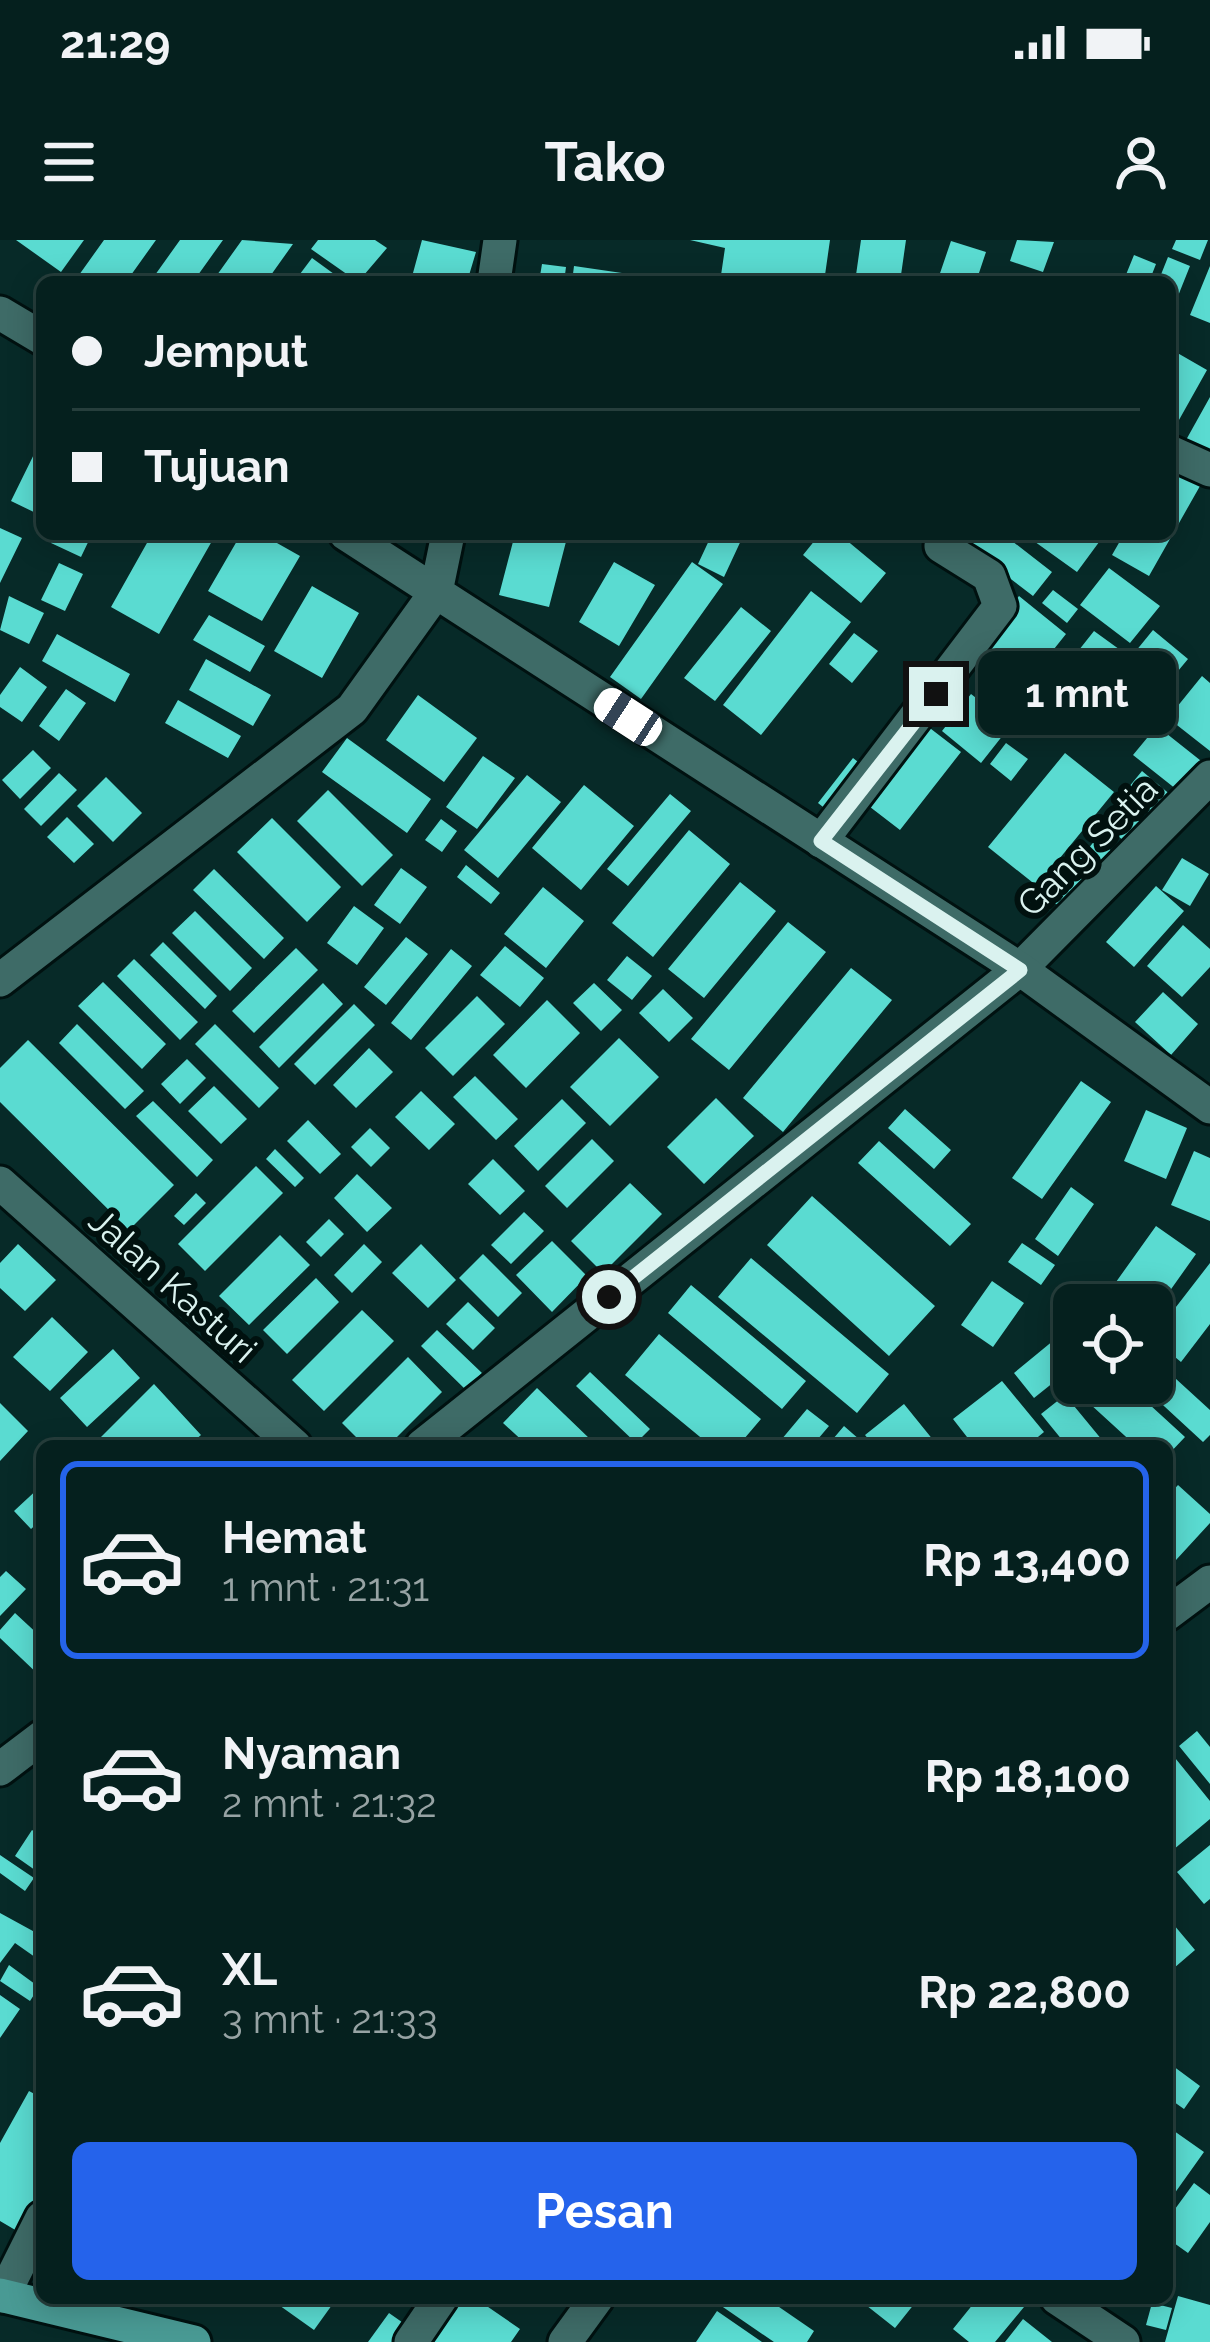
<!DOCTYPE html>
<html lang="id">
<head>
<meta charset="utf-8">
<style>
  :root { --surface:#05201e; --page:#132d2b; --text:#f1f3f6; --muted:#97a3a4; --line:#263e3c; --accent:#2563eb }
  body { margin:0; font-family:Raleway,sans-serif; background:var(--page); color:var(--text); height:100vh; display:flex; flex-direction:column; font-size:45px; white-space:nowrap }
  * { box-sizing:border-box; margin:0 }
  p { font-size:39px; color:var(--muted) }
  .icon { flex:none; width:66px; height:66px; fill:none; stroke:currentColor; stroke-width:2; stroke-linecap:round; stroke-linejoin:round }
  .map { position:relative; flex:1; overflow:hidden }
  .drawer { position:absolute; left:36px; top:1200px; width:1137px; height:864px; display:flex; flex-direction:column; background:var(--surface); border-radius:18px; box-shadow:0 6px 30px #0003,0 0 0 3px var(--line) }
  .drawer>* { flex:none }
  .banner { position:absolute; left:36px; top:36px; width:1140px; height:264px; border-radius:18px; box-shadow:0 6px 30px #0003,0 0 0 3px var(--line); display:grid; align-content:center; height:264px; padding:0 36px; background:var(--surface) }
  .tools { position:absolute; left:1053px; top:1044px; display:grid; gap:24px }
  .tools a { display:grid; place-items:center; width:120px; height:120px; border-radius:18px; background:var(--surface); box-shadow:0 6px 30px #0003,0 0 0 3px var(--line); font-size:60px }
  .end { position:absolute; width:54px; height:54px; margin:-27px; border:15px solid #daf2ef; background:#111; box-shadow:0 0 0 6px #111 }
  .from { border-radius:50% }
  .bubble { position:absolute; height:84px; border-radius:18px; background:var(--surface); box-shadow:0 6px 30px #0003,0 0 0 3px var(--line); font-size:39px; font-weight:700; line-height:84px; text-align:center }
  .car { position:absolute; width:36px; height:72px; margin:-36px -18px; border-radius:15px; box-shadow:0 0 9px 3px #0007; background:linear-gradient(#fff 24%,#345 0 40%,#fff 0 76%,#345 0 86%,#fff 0) }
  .banner b { display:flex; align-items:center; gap:42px; height:114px; font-size:45px }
  .banner b+b { border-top:3px solid var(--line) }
  .banner i { width:30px; height:30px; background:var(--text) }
  ul { padding:21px 0 0; list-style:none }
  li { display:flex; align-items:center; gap:36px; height:198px; margin:0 24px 18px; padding:0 12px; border:6px solid transparent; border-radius:18px }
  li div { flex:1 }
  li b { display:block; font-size:45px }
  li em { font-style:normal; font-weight:700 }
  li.active { border-color:var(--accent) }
  li>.icon { width:108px; height:108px; stroke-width:1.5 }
  .primary-button { display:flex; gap:24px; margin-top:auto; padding:24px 36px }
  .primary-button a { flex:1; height:138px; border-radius:18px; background:var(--accent); color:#fff; font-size:48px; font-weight:700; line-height:138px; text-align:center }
  .status { display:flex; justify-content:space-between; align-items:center; height:84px; padding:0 60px; background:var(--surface); direction:ltr }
  .status svg { height:33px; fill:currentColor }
  header { display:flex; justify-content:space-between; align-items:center; height:156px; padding:0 36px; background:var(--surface); font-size:54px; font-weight:700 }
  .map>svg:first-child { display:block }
  .building { fill:#5adbd1 }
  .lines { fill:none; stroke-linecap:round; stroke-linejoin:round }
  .minor-casing { stroke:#001110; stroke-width:39 }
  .tertiary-casing { stroke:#001110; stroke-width:39 }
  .primary-casing { stroke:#001110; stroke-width:39 }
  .minor { stroke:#3e6b67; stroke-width:33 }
  .tertiary { stroke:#3e6b67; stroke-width:33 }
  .primary { stroke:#499a94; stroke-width:33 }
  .route { stroke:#daf2ef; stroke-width:15 }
  .labels { text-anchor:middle; stroke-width:12; stroke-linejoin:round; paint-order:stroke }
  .street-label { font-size:36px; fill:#daf2ef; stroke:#01110f }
</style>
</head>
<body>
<div class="status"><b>21:29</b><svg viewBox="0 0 49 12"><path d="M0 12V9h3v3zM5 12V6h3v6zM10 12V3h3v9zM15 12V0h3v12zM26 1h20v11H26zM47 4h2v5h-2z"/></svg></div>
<header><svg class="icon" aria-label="menu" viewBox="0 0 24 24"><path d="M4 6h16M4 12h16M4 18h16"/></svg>Tako<svg class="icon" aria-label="person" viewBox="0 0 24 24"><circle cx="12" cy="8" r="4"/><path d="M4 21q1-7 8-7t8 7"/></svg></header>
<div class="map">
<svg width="1210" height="2102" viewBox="0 0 1210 2102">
  <rect width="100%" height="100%" fill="#072a28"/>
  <!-- building -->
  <path class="building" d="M 16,0 L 84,0 L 61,32 Z
    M 104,0 L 156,0 L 126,42 L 74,42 Z
    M 180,0 L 223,0 L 193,42 L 150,42 Z
    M 242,0 L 293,4 L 266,42 L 212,42 Z
    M 318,0 L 375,0 L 387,8 L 358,42 L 311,9 Z
    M 422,0 L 476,12 L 467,42 L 413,33 Z
    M 690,0 L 830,0 L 824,42 L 720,42 L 725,8 Z
    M 861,0 L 906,0 L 900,42 L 855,42 Z
    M 1017,0 L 1054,2 L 1043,32 L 1010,21 Z
    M 1176,0 L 1208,0 L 1200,20 L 1172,9 Z
    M 951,1 L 986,12 L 976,42 L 937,42 Z
    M 1134,15 L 1156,24 L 1149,42 L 1123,42 Z
    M 1168,17 L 1190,26 L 1170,76 L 1170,42 L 1158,42 Z
    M 312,18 L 345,42 L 294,42 Z
    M 542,24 L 566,27 L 564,42 L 539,42 Z
    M 574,26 L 622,33 L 621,42 L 572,42 Z
    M 1210,26 L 1210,83 L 1190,75 Z
    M 1174,111 L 1207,130 L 1170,196 L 1170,117 Z
    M 1210,157 L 1210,225 L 1181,209 Z
    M 42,198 L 42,276 L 11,261 Z
    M 1170,229 L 1200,246 L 1149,336 L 1112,315 L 1124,294 L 1170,294 Z
    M 0,288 L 22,298 L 0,343 Z
    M 55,294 L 92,294 L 81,317 L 51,303 Z
    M 152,294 L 216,294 L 159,394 L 111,367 Z
    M 241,294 L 261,294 L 300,316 L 262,381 L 208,351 Z
    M 515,294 L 568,294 L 549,367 L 499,355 Z
    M 712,294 L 744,294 L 724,337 L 698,324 Z
    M 820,294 L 839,294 L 886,333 L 861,363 L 803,315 Z
    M 965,294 L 1003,294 L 1052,332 L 1033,356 L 960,300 Z
    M 1024,294 L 1105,294 L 1077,332 Z
    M 614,322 L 655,345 L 619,406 L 579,382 Z
    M 692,322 L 723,344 L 641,459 L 610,437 Z
    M 59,323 L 83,334 L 65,371 L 41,360 Z
    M 1109,328 L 1160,366 L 1130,403 L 1080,365 Z
    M 312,346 L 359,373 L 322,438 L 274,411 Z
    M 1053,350 L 1078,369 L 1067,383 L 1042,363 Z
    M 811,351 L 851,382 L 761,495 L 723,465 Z
    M 9,356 L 44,373 L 29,404 L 0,390 Z
    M 1019,356 L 1066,394 L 1022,449 L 975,412 Z
    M 741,367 L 771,391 L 715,461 L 684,438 Z
    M 209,375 L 265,406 L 250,432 L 193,400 Z
    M 1153,390 L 1188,419 L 1148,467 L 1113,439 Z
    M 1094,391 L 1123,412 L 1065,485 L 1037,463 Z
    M 854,393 L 878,411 L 852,443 L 829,424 Z
    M 57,394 L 130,434 L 115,462 L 42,421 Z
    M 206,419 L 271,455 L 253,486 L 189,450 Z
    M 20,427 L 47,447 L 22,482 L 0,467 L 0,455 Z
    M 1202,436 L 1210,443 L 1210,511 L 1168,478 Z
    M 66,449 L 86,463 L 59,501 L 39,486 Z
    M 1114,449 L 1140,470 L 1125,487 L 1099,467 Z
    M 971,454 L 1011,485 L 981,523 L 942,491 Z
    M 418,455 L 477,498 L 444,542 L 386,500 Z
    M 178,460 L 241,496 L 228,518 L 165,483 Z
    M 922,482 L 961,512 L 900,590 L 861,560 Z
    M 1157,486 L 1210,528 L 1186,557 L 1133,515 Z
    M 347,498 L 431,559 L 407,593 L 322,532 Z
    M 1006,503 L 1028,519 L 1011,541 L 990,524 Z
    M 33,510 L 51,528 L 20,559 L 2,540 Z
    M 1065,513 L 1114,552 L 1037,646 L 988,607 Z
    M 483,516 L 515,538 L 477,589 L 446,567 Z
    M 853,518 L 872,533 L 837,578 L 818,563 Z
    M 1142,531 L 1178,561 L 1160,582 L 1124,553 Z
    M 59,533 L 77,550 L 41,586 L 24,569 Z
    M 527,535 L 561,562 L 498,638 L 464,610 Z
    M 106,537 L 142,573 L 113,602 L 77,566 Z
    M 584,545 L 634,586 L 581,650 L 532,608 Z
    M 328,550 L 393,615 L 362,646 L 297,581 Z
    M 670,554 L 691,571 L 628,646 L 607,629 Z
    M 1120,566 L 1149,589 L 1133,608 L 1104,585 Z
    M 67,577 L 94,604 L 74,623 L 47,597 Z
    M 272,578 L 341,647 L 307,682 L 237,612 Z
    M 441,579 L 457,591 L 442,612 L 425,600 Z
    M 689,590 L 730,624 L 653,717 L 612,683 Z
    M 1097,598 L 1116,615 L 1068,674 L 1048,657 Z
    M 1182,618 L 1209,634 L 1190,666 L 1162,650 Z
    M 466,625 L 500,653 L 491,664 L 457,637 Z
    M 401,628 L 427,647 L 400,684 L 374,665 Z
    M 214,629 L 284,698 L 264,719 L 193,650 Z
    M 740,642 L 776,671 L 704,758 L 668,729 Z
    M 1156,646 L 1184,671 L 1134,727 L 1106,702 Z
    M 543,647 L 584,681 L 546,728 L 504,694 Z
    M 354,666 L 384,688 L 357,725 L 327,703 Z
    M 195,671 L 252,728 L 230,751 L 172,693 Z
    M 788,682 L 826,712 L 729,830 L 691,799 Z
    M 1183,685 L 1210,709 L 1210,727 L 1182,757 L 1147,726 Z
    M 406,697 L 428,714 L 386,765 L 364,747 Z
    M 163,702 L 217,756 L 205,769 L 150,715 Z
    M 505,706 L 544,738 L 520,767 L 480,735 Z
    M 296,708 L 318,730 L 254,793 L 232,771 Z
    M 451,709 L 472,726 L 411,800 L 391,783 Z
    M 627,716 L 652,736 L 632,760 L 607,740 Z
    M 134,719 L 198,782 L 180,800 L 117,736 Z
    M 851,728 L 892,760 L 783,892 L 743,858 Z
    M 103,742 L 166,804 L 142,829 L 78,766 Z
    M 323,743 L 343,764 L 279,828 L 259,807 Z
    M 594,743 L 622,770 L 601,791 L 573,763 Z
    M 663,749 L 693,778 L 669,802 L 639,773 Z
    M 1163,752 L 1198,784 L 1171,815 L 1135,782 Z
    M 477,756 L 505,784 L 453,836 L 425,808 Z
    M 547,760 L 580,793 L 526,848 L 493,815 Z
    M 354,764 L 375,785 L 315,845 L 294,824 Z
    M 77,784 L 144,851 L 125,869 L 59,803 Z
    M 215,784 L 279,848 L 259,868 L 195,804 Z
    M 619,798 L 659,837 L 610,886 L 570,847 Z
    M 28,800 L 174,945 L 129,990 L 0,862 L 0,828 Z
    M 369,808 L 393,832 L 356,868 L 333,845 Z
    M 187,819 L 206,838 L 180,864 L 161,844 Z
    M 475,836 L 518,879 L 496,900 L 453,857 Z
    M 1081,841 L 1111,862 L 1042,959 L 1012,938 Z
    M 214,846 L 247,879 L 221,904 L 188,871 Z
    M 421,851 L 455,884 L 429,910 L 395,877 Z
    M 716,858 L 754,896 L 704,944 L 667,907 Z
    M 562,859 L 586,883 L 538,931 L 514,906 Z
    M 153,861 L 213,920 L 197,937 L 136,876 Z
    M 905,869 L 951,910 L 934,929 L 888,888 Z
    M 1146,870 L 1187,888 L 1166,939 L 1124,921 Z
    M 308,880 L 341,914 L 320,934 L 287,901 Z
    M 370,888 L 390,908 L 371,927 L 351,907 Z
    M 592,899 L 614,921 L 567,968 L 545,946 Z
    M 879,901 L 971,984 L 950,1006 L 858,923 Z
    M 275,909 L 304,938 L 295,947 L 266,919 Z
    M 1194,911 L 1210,918 L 1210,981 L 1171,965 Z
    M 493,919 L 525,951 L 500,975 L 468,944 Z
    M 256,926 L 283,953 L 205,1031 L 178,1004 Z
    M 357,934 L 392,968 L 367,992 L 334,958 Z
    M 630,943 L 662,974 L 603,1033 L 571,1001 Z
    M 1071,947 L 1094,964 L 1058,1016 L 1035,999 Z
    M 196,953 L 206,963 L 184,985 L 174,976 Z
    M 812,956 L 935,1066 L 889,1116 L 767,1005 Z
    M 524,972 L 544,991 L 511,1024 L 491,1005 Z
    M 329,979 L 344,994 L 321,1017 L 306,1002 Z
    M 1156,986 L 1196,1014 L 1152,1076 L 1152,1065 L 1133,1065 L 1111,1049 Z
    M 280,995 L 310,1025 L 249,1085 L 219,1056 Z
    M 552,1001 L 587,1036 L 552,1072 L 516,1035 Z
    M 1022,1003 L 1055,1025 L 1041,1045 L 1008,1022 Z
    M 18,1004 L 56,1040 L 25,1071 L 0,1048 L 0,1023 Z
    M 364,1004 L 382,1022 L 352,1053 L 334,1035 Z
    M 421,1004 L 456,1040 L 428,1068 L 392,1033 Z
    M 483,1014 L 522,1053 L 498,1077 L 459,1038 Z
    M 751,1018 L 889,1134 L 857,1173 L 718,1057 Z
    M 1210,1023 L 1210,1084 L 1181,1122 L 1152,1098 Z
    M 316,1038 L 339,1062 L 287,1114 L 263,1090 Z
    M 992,1041 L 1024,1063 L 993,1107 L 961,1085 Z
    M 691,1045 L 806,1141 L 782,1169 L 668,1073 Z
    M 468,1062 L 495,1088 L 473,1110 L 446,1084 Z
    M 362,1070 L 394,1101 L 324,1171 L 292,1140 Z
    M 52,1077 L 88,1112 L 50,1151 L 13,1117 Z
    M 437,1090 L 482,1133 L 466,1150 L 421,1106 Z
    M 1065,1091 L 1074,1102 L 1074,1126 L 1034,1158 L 1014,1133 Z
    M 659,1094 L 761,1179 L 738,1206 L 711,1206 L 625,1135 Z
    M 113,1109 L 140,1138 L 87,1187 L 60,1158 Z
    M 408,1117 L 442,1152 L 388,1206 L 365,1206 L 342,1183 Z
    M 1152,1117 L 1210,1170 L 1210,1195 L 1203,1202 L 1139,1143 L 1152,1143 Z
    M 590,1132 L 650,1189 L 636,1203 L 576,1146 Z
    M 1002,1141 L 1044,1192 L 1027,1206 L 974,1206 L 953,1179 Z
    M 1087,1143 L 1126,1143 L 1185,1197 L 1167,1216 L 1167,1206 L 1136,1206 L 1078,1153 Z
    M 154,1144 L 201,1195 L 188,1206 L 92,1206 Z
    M 537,1148 L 591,1200 L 586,1206 L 528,1206 L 503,1183 Z
    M 1065,1155 L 1107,1206 L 1067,1206 L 1041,1174 Z
    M 0,1163 L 28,1191 L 0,1221 Z
    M 904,1164 L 938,1206 L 874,1206 L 865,1195 Z
    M 807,1169 L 829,1186 L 812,1206 L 776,1206 Z
    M 844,1186 L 860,1200 L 855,1206 L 827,1206 Z
    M 42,1245 L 42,1279 L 31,1289 L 14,1271 Z
    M 1178,1245 L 1210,1274 L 1210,1283 L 1176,1320 L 1167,1312 L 1167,1257 Z
    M 6,1331 L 26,1349 L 0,1376 L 0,1337 Z
    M 15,1373 L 42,1398 L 42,1438 L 0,1398 L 0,1390 Z
    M 1197,1491 L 1210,1507 L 1210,1544 L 1179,1506 Z
    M 1167,1508 L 1210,1561 L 1210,1579 L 1167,1615 Z
    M 32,1590 L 42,1597 L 42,1635 L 15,1616 Z
    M 1210,1605 L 1210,1659 L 1204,1664 L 1177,1632 Z
    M 0,1615 L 34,1638 L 25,1651 L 0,1633 Z
    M 0,1673 L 42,1696 L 42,1722 L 15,1703 L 0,1723 Z
    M 1174,1685 L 1195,1710 L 1167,1734 L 1167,1691 Z
    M 9,1725 L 39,1747 L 30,1761 L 0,1741 Z
    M 0,1755 L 20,1769 L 0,1798 Z
    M 1173,1826 L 1200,1846 L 1184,1869 L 1167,1857 Z
    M 29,1851 L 42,1858 L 42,1947 L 17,1991 L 0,1981 L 0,1903 Z
    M 1167,1886 L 1204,1912 L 1167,1964 Z
    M 1194,1943 L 1210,1955 L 1210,1982 L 1188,2013 L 1167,1998 L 1167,1980 Z
    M 1178,2056 L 1210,2065 L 1210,2102 L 1165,2102 Z
    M 269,2058 L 337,2058 L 314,2090 Z
    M 463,2058 L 475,2058 L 520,2089 L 511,2102 L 431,2102 Z
    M 724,2058 L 766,2058 L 814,2091 L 807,2102 L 774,2102 L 720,2065 Z
    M 857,2058 L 919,2058 L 895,2088 Z
    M 978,2058 L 1013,2058 L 1024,2067 L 995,2102 L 969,2102 L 953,2089 Z
    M 1152,2063 L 1172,2068 L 1166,2090 L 1146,2085 Z
    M 717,2071 L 762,2102 L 696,2102 Z
    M 389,2073 L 409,2087 L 398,2102 L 368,2102 Z
    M 1023,2079 L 1052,2102 L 1005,2102 Z"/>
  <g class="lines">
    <defs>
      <path id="minor" d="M 1170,212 L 1210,230
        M 821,601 L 1000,366 L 989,336 L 941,306
        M 0,943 L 295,1206
        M 422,1206 L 1020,729 L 1210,537
        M 0,1529 L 42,1497
        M 3,2056 L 42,1978
        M 1057,2058 L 1123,2102
        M 411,2102 L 441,2058"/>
      <path id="tertiary" d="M 494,42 L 500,0
        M 0,73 L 42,98
        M 346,294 L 1020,729 L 1210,867
        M 0,740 L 352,469 L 436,352 L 448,294
        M 1167,1374 L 1210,1342
        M 565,2102 L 597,2058"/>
      <path id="primary" d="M 0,2055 L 194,2102"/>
    </defs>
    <!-- minor casing -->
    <use href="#minor" class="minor-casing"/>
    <!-- tertiary casing -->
    <use href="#tertiary" class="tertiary-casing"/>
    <!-- primary casing -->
    <use href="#primary" class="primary-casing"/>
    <!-- minor -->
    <use href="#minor" class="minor"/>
    <!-- tertiary -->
    <use href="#tertiary" class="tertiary"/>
    <!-- primary -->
    <use href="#primary" class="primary"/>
  </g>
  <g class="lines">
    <!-- route -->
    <path class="route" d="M 609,1057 L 1020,730 L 821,601 L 936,454"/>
  </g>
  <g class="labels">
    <!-- street labels -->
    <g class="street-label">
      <text transform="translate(1087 606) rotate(-45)" y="13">Gang Setia</text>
      <text transform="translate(173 1045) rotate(42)" y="13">Jalan Kasturi</text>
    </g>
  </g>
</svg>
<div class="tools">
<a><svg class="icon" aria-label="locate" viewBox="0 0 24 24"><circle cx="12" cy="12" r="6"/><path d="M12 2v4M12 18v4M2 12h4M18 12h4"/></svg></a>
</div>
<i class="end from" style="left:609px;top:1057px"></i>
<i class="end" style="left:936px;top:454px"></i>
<div class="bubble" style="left:978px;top:411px;width:198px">1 mnt</div>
<i class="car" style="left:628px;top:477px;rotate:303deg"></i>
<div class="banner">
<b><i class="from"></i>Jemput</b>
<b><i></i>Tujuan</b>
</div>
<section class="drawer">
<ul>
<li class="active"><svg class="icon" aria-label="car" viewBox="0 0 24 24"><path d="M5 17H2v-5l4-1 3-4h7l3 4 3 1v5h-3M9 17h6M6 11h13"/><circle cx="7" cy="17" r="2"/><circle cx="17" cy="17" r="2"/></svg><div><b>Hemat</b><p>1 mnt · 21:31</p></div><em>Rp 13,400</em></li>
<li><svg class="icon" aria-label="car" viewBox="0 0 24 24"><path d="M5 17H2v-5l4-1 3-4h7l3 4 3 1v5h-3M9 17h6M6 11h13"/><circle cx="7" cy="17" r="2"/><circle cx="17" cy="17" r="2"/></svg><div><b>Nyaman</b><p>2 mnt · 21:32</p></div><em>Rp 18,100</em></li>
<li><svg class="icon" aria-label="car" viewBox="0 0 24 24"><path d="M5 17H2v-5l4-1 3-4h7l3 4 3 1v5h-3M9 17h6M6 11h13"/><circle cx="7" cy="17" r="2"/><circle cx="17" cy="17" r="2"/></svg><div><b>XL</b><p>3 mnt · 21:33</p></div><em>Rp 22,800</em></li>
</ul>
<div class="primary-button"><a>Pesan</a></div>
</section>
</div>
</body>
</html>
